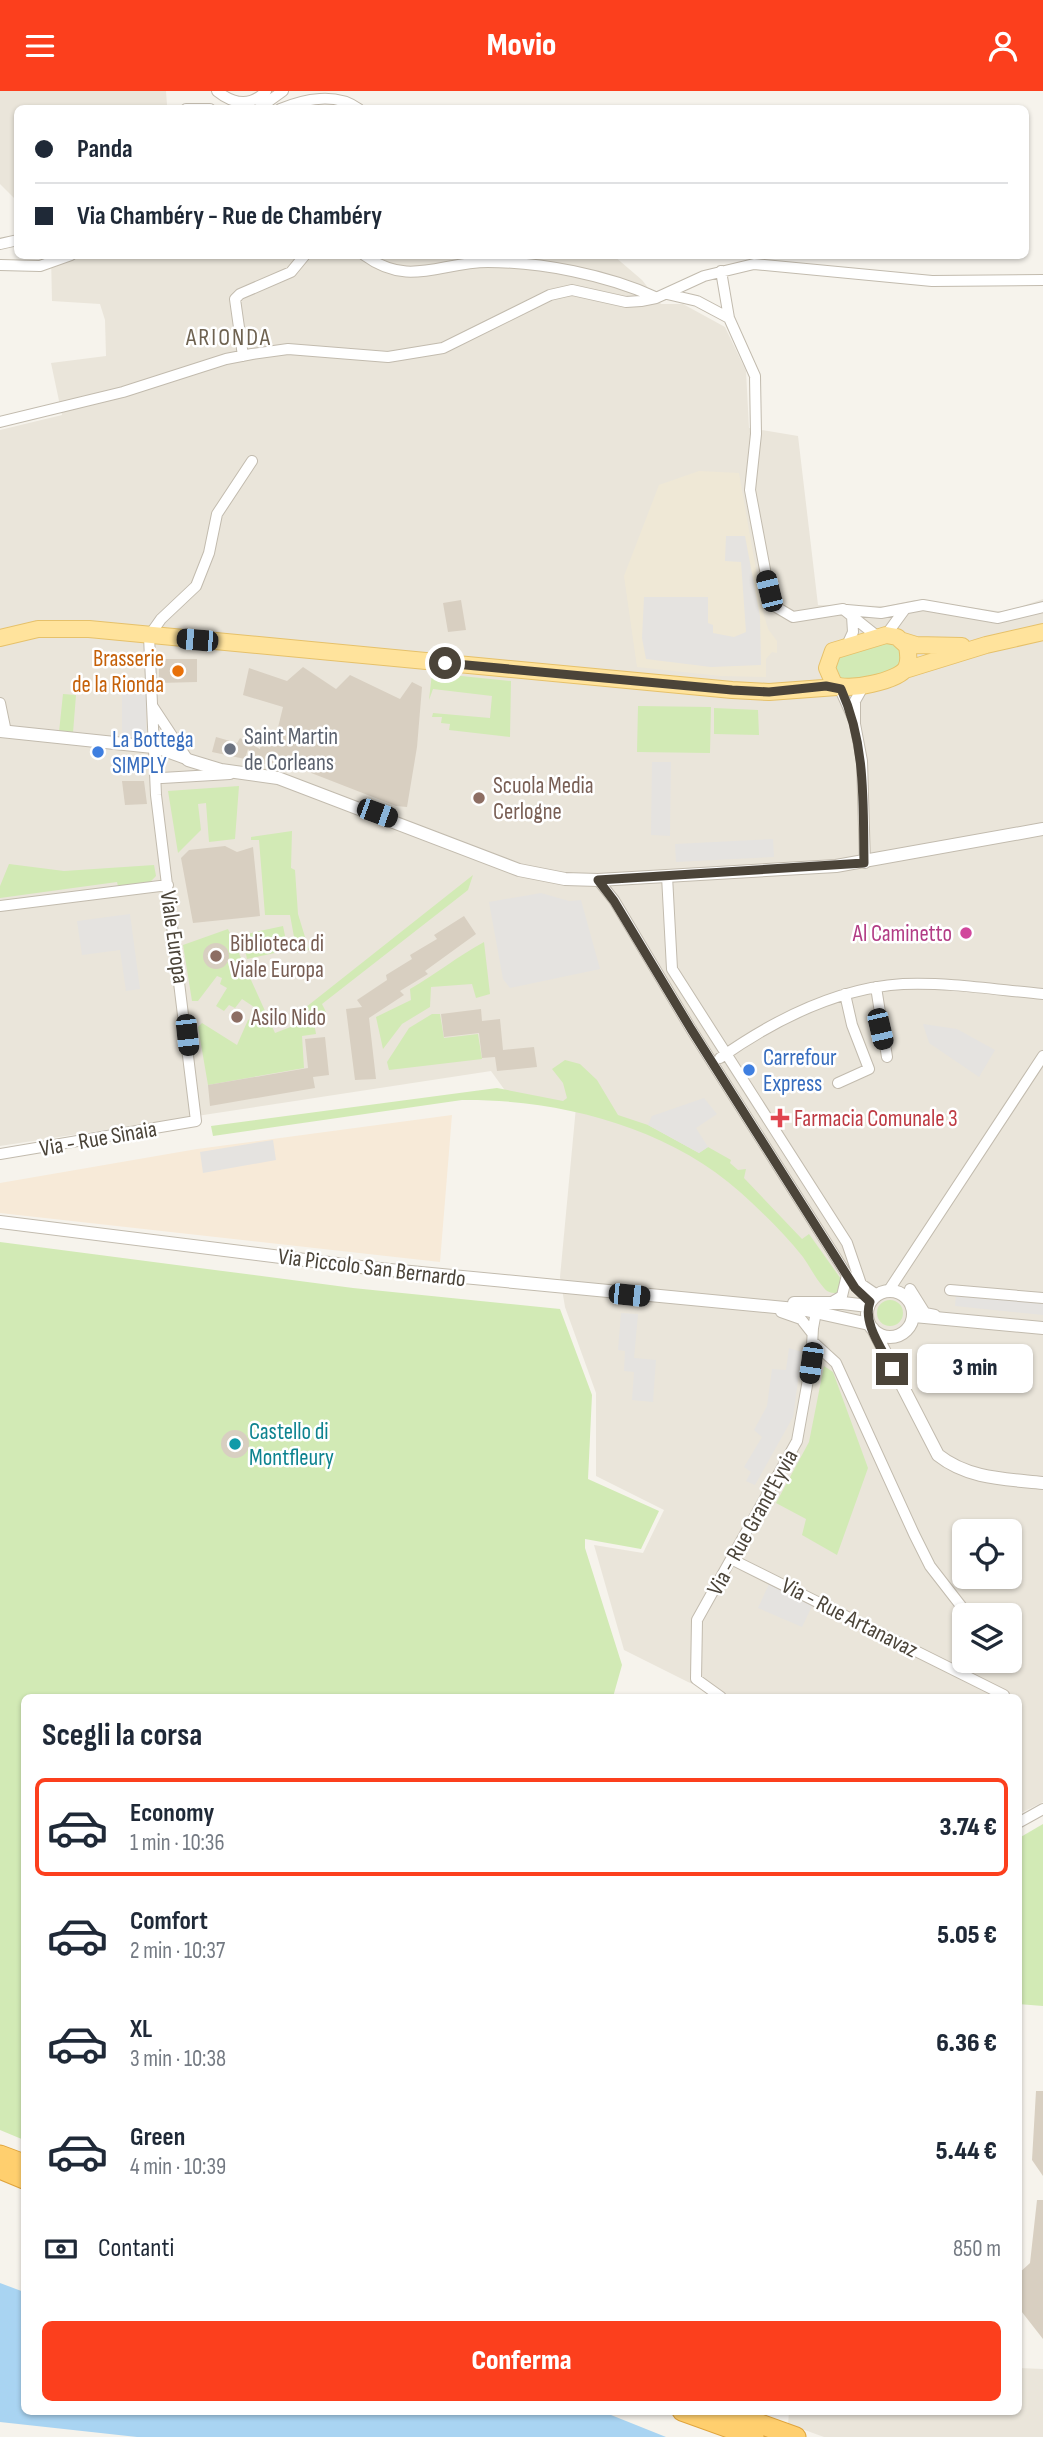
<!DOCTYPE html>
<html lang="it">
<head>
<meta charset="utf-8">
<style>
  :root { --surface:#fff; --page:#f6f6f7; --text:#1f2937; --muted:#747a83; --line:#e0e1e3; --accent:#fc3f1d }
  body { margin:0; font-family:"Sofia Sans Condensed",sans-serif; background:var(--page); color:var(--text); height:100vh; display:flex; flex-direction:column; font-size:26px; white-space:nowrap }
  * { box-sizing:border-box; margin:0 }
  p { font-size:23px; color:var(--muted) }
  .icon { flex:none; width:38px; height:38px; fill:none; stroke:currentColor; stroke-width:2; stroke-linecap:round; stroke-linejoin:round }
  .map { position:relative; flex:1; overflow:hidden }
  .panel { position:absolute; left:21px; top:1603px; width:1001px; height:721px; display:flex; flex-direction:column; background:var(--surface); border-radius:10px; box-shadow:0 2px 5px #0004 }
  .panel>* { flex:none }
  .banner { position:absolute; left:14px; top:14px; width:1015px; height:154px; border-radius:10px; box-shadow:0 2px 5px #0004; display:grid; align-content:center; height:154px; padding:0 21px; background:var(--surface) }
  .tools { position:absolute; left:952px; top:1428px; display:grid; gap:14px }
  .tools a { display:grid; place-items:center; width:70px; height:70px; border-radius:10px; background:var(--surface); box-shadow:0 2px 5px #0004; font-size:35px }
  .end { position:absolute; width:32px; height:32px; margin:-16px; border:9px solid #4b4439; background:#fff; box-shadow:0 0 0 4px #fff }
  .from { border-radius:50% }
  .bubble { position:absolute; height:49px; border-radius:10px; background:var(--surface); box-shadow:0 2px 5px #0004; font-size:23px; font-weight:800; line-height:49px; text-align:center }
  .car { position:absolute; width:21px; height:42px; margin:-21px -10px; border-radius:9px; box-shadow:0 0 5px 2px #0007; background:linear-gradient(#222 24%,#8ab4d8 0 40%,#222 0 76%,#8ab4d8 0 86%,#222 0) }
  .banner b { display:flex; align-items:center; gap:24px; height:66px; font-size:26px }
  .banner b+b { border-top:2px solid var(--line) }
  .banner i { width:18px; height:18px; background:var(--text) }
  ul { padding:0; list-style:none }
  li { display:flex; align-items:center; gap:21px; height:98px; margin:0 14px 10px; padding:0 7px; border:4px solid transparent; border-radius:10px }
  li div { flex:1 }
  li b { display:block; font-size:26px }
  li em { font-style:normal; font-weight:800 }
  li.on { border-color:var(--accent) }
  li>.icon { width:63px; height:63px; stroke-width:1.5 }
  h2 { padding:0 21px; font-size:32px; line-height:84px }
  .pay { display:flex; align-items:center; gap:18px; height:77px; padding:0 21px; font-size:26px }
  .pay p { margin-inline-start:auto }
  .primary-button { display:flex; gap:14px; margin-top:auto; padding:14px 21px }
  .primary-button a { flex:1; height:80px; border-radius:10px; background:var(--accent); color:#fff; font-size:28px; font-weight:800; line-height:80px; text-align:center }
  header { display:flex; justify-content:space-between; align-items:center; height:91px; padding:0 21px; background:var(--accent); color:#fff; font-size:32px; font-weight:800 }
  .map>svg:first-child { display:block }
  .residential { fill:#eae5da; fill-rule:evenodd }
  .commercial { fill:#f7ead8 }
  .education { fill:#efe8d6 }
  .green { fill:#d2eab5 }
  .parking { fill:#e5e3e0 }
  .water { fill:#a9d4f2 }
  .building { fill:#d8cfc1 }
  .lines { fill:none; stroke-linecap:round; stroke-linejoin:round }
  .minor-casing { stroke:#c2bbae; stroke-width:12 }
  .tertiary-casing { stroke:#c2bbae; stroke-width:14 }
  .primary-casing { stroke:#e6c16a; stroke-width:18 }
  .motorway-casing { stroke:#e0a43c; stroke-width:21 }
  .minor { stroke:#fff; stroke-width:10 }
  .tertiary { stroke:#fff; stroke-width:12 }
  .primary { stroke:#ffe39c; stroke-width:16 }
  .motorway { stroke:#ffcf6e; stroke-width:19 }
  .route { stroke:#4b4439; stroke-width:9 }
  .food-dot { fill:#e8710a; stroke:#fff; stroke-width:2.5 }
  .worship-dot { fill:#6b7280; stroke:#fff; stroke-width:2.5 }
  .shop-dot { fill:#3f7fe0; stroke:#fff; stroke-width:2.5 }
  .education-dot { fill:#8d6e63; stroke:#fff; stroke-width:2.5 }
  .hotel-dot { fill:#d1479c; stroke:#fff; stroke-width:2.5 }
  .health-dot { fill:#e0444e; stroke:#fff; stroke-width:2.5 }
  .culture-dot { fill:#0f9aa8; stroke:#fff; stroke-width:2.5 }
  .labels { text-anchor:middle; stroke-width:5; stroke-linejoin:round; paint-order:stroke }
  .food-label { font-size:23px; fill:#c56008; stroke:#fff; text-anchor:end }
  .worship-label { font-size:23px; fill:#5b616d; stroke:#fff; text-anchor:start }
  .shop-label { font-size:23px; fill:#366cbe; stroke:#fff; text-anchor:start }
  .education-label { font-size:23px; fill:#785e54; stroke:#fff; text-anchor:start }
  .hotel-label { font-size:23px; fill:#b23c85; stroke:#fff; text-anchor:end }
  .street-label { font-size:23px; fill:#4b4439; stroke:#fff }
  .health-label { font-size:23px; fill:#be3a42; stroke:#fff; text-anchor:start }
  .culture-label { font-size:23px; fill:#0d838f; stroke:#fff; text-anchor:start }
  .neighbourhood-label { font-size:24px; letter-spacing:2px; fill:#6e6250; stroke:#fff }
</style>
</head>
<body>
<header><svg class="icon" aria-label="menu" viewBox="0 0 24 24"><path d="M4 6h16M4 12h16M4 18h16"/></svg>Movio<svg class="icon" aria-label="person" viewBox="0 0 24 24"><circle cx="12" cy="8" r="4"/><path d="M4 21q1-7 8-7t8 7"/></svg></header>
<div class="map">
<svg width="1043" height="2346" viewBox="0 0 1043 2346">
  <rect width="100%" height="100%" fill="#f6f3ec"/>
  <!-- residential -->
  <path class="residential" d="M 0,0 L 166,0 L 167,14 L 165,18 L 18,18 L 17,110 L 0,93 Z
    M 51,165 L 614,165 L 642,189 L 661,213 L 683,213 L 725,236 L 746,280 L 749,337 L 798,345 L 818,514 L 886,515 L 915,509 L 1005,521 L 1043,508 L 1043,1711 L 1019,1723 L 1018,1606 L 726,1606 L 688,1591 L 624,1559 L 594,1454 L 643,1462 L 664,1419 L 596,1385 L 596,1302 L 565,1216 L 560,1186 L 576,1016 L 509,1005 L 491,980 L 0,1055 L 0,339 L 62,324 L 51,272 L 106,265 L 105,229 L 100,213 L 52,210 ZM 964,1440 L 1010,1440 L 1010,1486 L 964,1486 ZM 964,1524 L 1010,1524 L 1010,1570 L 964,1570 Z
    M 1019,2277 L 1043,2278 L 1043,2346 L 824,2346 L 788,2333 L 789,2321 L 1018,2320 Z"/>
  <!-- commercial -->
  <path class="commercial" d="M 452,1024 L 440,1171 L 0,1122 L 0,1092 L 197,1058 Z"/>
  <!-- education -->
  <path class="education" d="M 699,380 L 739,382 L 764,524 L 768,538 L 777,550 L 777,562 L 772,561 L 766,568 L 766,586 L 720,585 L 637,576 L 624,485 L 659,394 Z"/>
  <!-- green -->
  <path class="green" d="M 883,551 L 889,551 L 900,560 L 900,573 L 896,578 L 851,591 L 841,587 L 836,576 L 841,565 Z
    M 432,582 L 511,590 L 510,646 L 449,639 L 450,633 L 441,632 L 442,626 L 432,626 L 433,622 L 490,627 L 492,605 L 433,598 L 429,609 Z
    M 63,603 L 76,604 L 73,642 L 59,641 Z
    M 638,615 L 711,616 L 710,662 L 637,661 Z
    M 714,617 L 758,619 L 759,644 L 714,643 Z
    M 239,695 L 235,748 L 209,751 L 206,712 L 198,713 L 201,739 L 178,762 L 168,700 Z
    M 292,740 L 291,777 L 295,779 L 298,823 L 309,859 L 297,862 L 290,824 L 265,824 L 259,749 L 251,749 L 251,746 Z
    M 9,773 L 64,780 L 154,774 L 156,785 L 150,791 L 118,795 L 117,791 L 0,807 L 0,795 Z
    M 473,784 L 468,799 L 322,913 L 326,921 L 314,932 L 316,943 L 302,945 L 304,977 L 208,994 L 198,936 L 202,932 L 237,954 L 248,929 L 258,924 L 253,920 L 254,916 L 242,908 L 235,917 L 229,914 L 224,920 L 216,915 L 227,897 L 220,893 L 222,887 L 217,885 L 198,910 L 192,910 L 183,854 L 228,838 L 275,942 L 293,935 L 291,928 Z
    M 283,835 L 288,859 L 247,868 L 242,844 Z
    M 484,851 L 490,903 L 476,907 L 472,893 L 431,896 L 430,916 L 402,933 L 383,958 L 376,926 L 411,909 L 410,898 C 436,883 458,865 484,851 Z
    M 432,923 L 440,923 L 444,947 L 478,943 L 482,968 L 389,979 L 387,971 L 409,937 Z
    M 565,969 L 580,973 L 597,989 L 618,1024 L 648,1034 L 699,1062 L 708,1056 L 731,1069 L 730,1072 L 738,1079 L 746,1078 L 744,1087 L 802,1148 L 809,1143 L 841,1188 L 842,1196 L 838,1202 C 833,1202 828,1202 824,1197 C 816,1188 810,1176 803,1166 C 784,1142 762,1121 740,1101 C 667,1035 557,1008 462,1009 L 213,1045 L 211,1035 L 497,997 L 563,1010 L 567,1007 L 563,992 L 552,978 Z
    M 0,1151 L 353,1197 L 560,1218 L 592,1304 L 588,1388 L 659,1420 L 641,1458 L 585,1448 L 585,1457 L 622,1574 L 613,1606 L 24,1606 L 24,2049 L 0,2039 Z
    M877 1222a13 13 0 1 1 26 0a13 13 0 1 1-26 0Z
    M 824,1275 L 833,1281 L 868,1377 L 837,1464 L 802,1444 L 806,1428 L 776,1412 L 809,1351 Z
    M 1043,1733 L 1043,1915 L 1018,1913 L 1019,1747 Z"/>
  <!-- parking -->
  <path class="parking" d="M 726,445 L 745,445 L 760,525 L 761,574 L 711,576 L 646,568 L 642,547 L 644,506 L 708,506 L 708,532 L 713,534 L 713,542 L 734,546 L 746,541 L 741,471 L 725,470 Z
    M 122,593 L 146,595 L 146,649 L 122,644 Z
    M 652,671 L 671,671 L 670,745 L 651,744 Z
    M 773,748 L 774,766 L 676,771 L 675,753 Z
    M 541,802 L 569,810 L 581,809 L 600,878 L 510,897 L 503,888 L 489,811 Z
    M 130,823 L 140,898 L 126,900 L 120,859 L 82,864 L 77,830 Z
    M 923,933 L 957,938 L 995,959 L 979,986 L 929,952 Z
    M 704,1007 L 717,1023 L 696,1037 L 708,1056 L 699,1062 L 648,1034 L 652,1025 Z
    M 273,1049 L 276,1069 L 203,1082 L 200,1061 Z
    M 956,1203 L 1043,1212 L 1043,1224 L 955,1215 Z
    M 621,1222 L 638,1223 L 634,1267 L 656,1269 L 653,1311 L 632,1309 L 634,1281 L 624,1280 L 625,1260 L 618,1259 Z
    M 789,1257 L 802,1261 L 793,1326 L 755,1394 L 746,1390 L 751,1381 L 744,1376 L 762,1346 L 754,1339 L 767,1315 L 772,1278 L 786,1279 Z
    M 769,1493 L 813,1513 L 802,1536 L 758,1517 Z"/>
  <!-- water -->
  <path class="water" d="M 0,2192 L 24,2201 L 24,2320 L 601,2320 L 666,2346 L 137,2346 L 0,2331 Z"/>
  <!-- building -->
  <path class="building" d="M 461,509 L 466,539 L 448,541 L 443,512 Z
    M 159,568 L 197,568 L 197,591 L 159,592 Z
    M 303,576 L 336,598 L 350,584 L 400,608 L 412,591 L 422,596 L 417,656 L 407,716 L 396,715 L 301,678 L 258,672 L 248,658 L 245,668 L 212,661 L 216,646 L 237,652 L 240,647 L 260,658 L 261,651 L 274,653 L 283,616 L 243,604 L 249,577 L 287,590 Z
    M 122,690 L 144,690 L 147,713 L 125,714 Z
    M 225,755 L 237,761 L 253,756 L 260,825 L 193,832 L 181,767 L 189,759 Z
    M 464,825 L 476,843 L 425,880 L 428,883 L 400,900 L 404,904 L 369,927 L 376,988 L 355,989 L 346,918 L 362,916 L 357,909 L 387,889 L 386,884 L 412,868 L 410,864 L 437,848 L 434,844 Z
    M203 865a13 13 0 1 1 26 0a13 13 0 1 1-26 0Z
    M 481,918 L 482,930 L 500,928 L 503,959 L 534,956 L 537,976 L 497,980 L 495,966 L 482,967 L 479,942 L 444,946 L 441,923 Z
    M 325,946 L 329,984 L 313,986 L 315,997 L 210,1015 L 208,994 L 308,977 L 305,948 Z
    M221 1353a14 14 0 1 1 28 0a14 14 0 1 1-28 0Z
    M 1036,2000 L 1043,2000 L 1043,2085 L 1032,2069 Z
    M 1037,2109 L 1043,2109 L 1043,2248 L 1018,2216 L 1018,2183 L 1030,2172 Z"/>
  <g class="lines">
    <defs>
      <path id="minor" d="M 217,0 C 233,13 251,16 266,0
        M 186,18 L 210,18
        M 258,18 L 283,0
        M 280,18 C 304,8 336,1 359,18
        M 0,153 L 18,149
        M 364,164 C 409,197 440,171 488,171 C 541,171 607,184 655,206
        M 0,174 L 40,175 L 71,164
        M 721,180 L 729,227 L 755,285 L 756,343 L 750,399 L 769,500 L 776,516 L 793,526 L 843,518 L 878,546
        M 667,203 L 697,210 L 729,227
        M 243,265 L 235,208 L 240,203 L 291,181 L 305,164
        M 0,331 L 123,301 L 226,268 L 252,263 L 288,258 L 388,266 L 443,257 L 550,204 L 572,199 L 626,211 L 641,210 L 656,207 L 704,185 L 754,173 L 932,190 L 1043,189
        M 847,519 L 881,522 L 923,514 L 998,527 L 1043,516
        M 886,544 L 905,518
        M 847,554 L 853,541 L 852,525
        M 864,594 L 855,610 L 855,633 L 862,670 L 865,772
        M 840,598 L 853,627
        M 0,612 L 6,641
        M 153,616 L 188,669
        M 153,656 L 186,668
        M 155,682 L 162,687 L 230,683
        M 667,785 L 672,878 L 847,1152 L 861,1193 L 877,1204
        M 598,789 L 614,809 L 691,938 L 847,1184 L 842,1205 L 832,1211
        M 0,815 L 168,794
        M 876,896 L 887,966
        M 720,967 C 774,929 836,897 903,893 C 948,891 998,899 1043,903
        M 838,992 L 869,978 L 852,934 L 845,903
        M 0,1063 L 196,1030 L 156,704 L 149,545 L 161,528 L 196,495 L 209,462 L 217,423 L 252,370
        M 847,1184 L 870,1211
        M 910,1198 L 925,1222 L 935,1224
        M 889,1199 L 1043,965
        M 950,1199 L 1043,1207
        M 781,1221 L 801,1228 L 812,1242
        M 813,1251 L 836,1272 L 914,1443 L 930,1475 L 968,1524
        M 733,1469 L 1004,1604
        M 721,1606 L 696,1588 L 697,1529 L 797,1350 L 811,1272 L 813,1237 L 816,1221 L 820,1217
        M 1018,1732 L 1043,1718"/>
      <path id="tertiary" d="M 0,640 L 153,656
        M 188,669 L 221,679 L 278,687 L 519,779 L 565,788 L 598,789 L 836,775 L 1043,738
        M 0,1131 L 369,1177 L 806,1219 L 869,1233
        M867 1223a23 23 0 1 1 46 0a23 23 0 1 1-46 0Z
        M 794,1212 L 843,1212 L 868,1215
        M 914,1225 L 1043,1237
        M 873,1238 L 938,1364 C 968,1388 1006,1388 1043,1392"/>
      <path id="primary" d="M 886,544 L 897,546 L 907,555 C 908,562 910,570 906,577 C 899,590 846,601 834,593 L 827,577 L 833,560 Z
        M 0,547 L 38,538 L 89,538 L 732,599 L 769,601 L 837,596
        M 903,550 L 916,554 L 962,555
        M 905,579 L 986,554 L 1043,541"/>
      <path id="motorway" d="M 0,2064 L 24,2073
        M 0,2078 L 24,2088
        M 682,2320 L 754,2346
        M 724,2320 L 796,2346"/>
    </defs>
    <!-- minor casing -->
    <use href="#minor" class="minor-casing"/>
    <!-- tertiary casing -->
    <use href="#tertiary" class="tertiary-casing"/>
    <!-- primary casing -->
    <use href="#primary" class="primary-casing"/>
    <!-- motorway casing -->
    <use href="#motorway" class="motorway-casing"/>
    <!-- minor -->
    <use href="#minor" class="minor"/>
    <!-- tertiary -->
    <use href="#tertiary" class="tertiary"/>
    <!-- primary -->
    <use href="#primary" class="primary"/>
    <!-- motorway -->
    <use href="#motorway" class="motorway"/>
  </g>
  <g class="lines">
    <!-- route -->
    <path class="route" d="M 445,572 L 732,599 L 769,601 L 826,595 L 841,598 C 866,653 863,712 864,772 L 598,789 L 614,810 L 691,938 L 855,1197 L 870,1211 C 862,1232 883,1259 892,1278"/>
  </g>
  <!-- markers -->
  <circle class="food-dot" cx="178" cy="580" r="7"/>
  <circle class="worship-dot" cx="230" cy="658" r="7"/>
  <g class="shop-dot">
    <circle cx="98" cy="661" r="7"/>
    <circle cx="749" cy="979" r="7"/>
  </g>
  <g class="education-dot">
    <circle cx="479" cy="707" r="7"/>
    <circle cx="216" cy="865" r="7"/>
    <circle cx="237" cy="926" r="7"/>
  </g>
  <circle class="hotel-dot" cx="966" cy="842" r="7"/>
  <path class="health-dot" d="M776.5 1016.5h7v7h7v7h-7v7h-7v-7h-7v-7h7z"/>
  <circle class="culture-dot" cx="235" cy="1353" r="7"/>
  <g class="labels">
    <!-- food labels -->
    <g class="food-label">
      <text x="164" y="575">Brasserie<tspan x="164" dy="26">de la Rionda</tspan></text>
    </g>
    <!-- worship labels -->
    <g class="worship-label">
      <text x="244" y="653">Saint Martin<tspan x="244" dy="26">de Corleans</tspan></text>
    </g>
    <!-- shop labels -->
    <g class="shop-label">
      <text x="112" y="656">La Bottega<tspan x="112" dy="26">SIMPLY</tspan></text>
      <text x="763" y="974">Carrefour<tspan x="763" dy="26">Express</tspan></text>
    </g>
    <!-- education labels -->
    <g class="education-label">
      <text x="493" y="702">Scuola Media<tspan x="493" dy="26">Cerlogne</tspan></text>
      <text x="230" y="860">Biblioteca di<tspan x="230" dy="26">Viale Europa</tspan></text>
      <text x="251" y="934">Asilo Nido</text>
    </g>
    <!-- hotel labels -->
    <g class="hotel-label">
      <text x="952" y="850">Al Caminetto</text>
    </g>
    <!-- street labels -->
    <g class="street-label">
      <text transform="translate(175 846) rotate(82)" y="8">Viale Europa</text>
      <text transform="translate(98 1047) rotate(-10)" y="8">Via - Rue Sinaia</text>
      <text transform="translate(372 1176) rotate(7)" y="8">Via Piccolo San Bernardo</text>
      <text transform="translate(752 1431) rotate(-61)" y="8">Via - Rue Grand'Eyvia</text>
      <text transform="translate(850 1526) rotate(27)" y="8">Via - Rue Artanavaz</text>
    </g>
    <!-- health labels -->
    <g class="health-label">
      <text x="794" y="1035">Farmacia Comunale 3</text>
    </g>
    <!-- culture labels -->
    <g class="culture-label">
      <text x="249" y="1348">Castello di<tspan x="249" dy="26">Montfleury</tspan></text>
    </g>
    <!-- neighbourhood labels -->
    <g class="neighbourhood-label">
      <text x="229" y="254">ARIONDA</text>
    </g>
  </g>
</svg>
<div class="tools">
<a><svg class="icon" aria-label="locate" viewBox="0 0 24 24"><circle cx="12" cy="12" r="6"/><path d="M12 2v4M12 18v4M2 12h4M18 12h4"/></svg></a>
<a><svg class="icon" aria-label="layers" viewBox="0 0 24 24"><path d="M12 4l9 5-9 5-9-5zM3 14l9 5 9-5"/></svg></a>
</div>
<i class="end from" style="left:445px;top:572px"></i>
<i class="end" style="left:892px;top:1278px"></i>
<div class="bubble" style="left:917px;top:1253px;width:116px">3 min</div>
<i class="car" style="left:769px;top:500px;rotate:346deg"></i>
<i class="car" style="left:197px;top:549px;rotate:275deg"></i>
<i class="car" style="left:377px;top:722px;rotate:110deg"></i>
<i class="car" style="left:880px;top:938px;rotate:167deg"></i>
<i class="car" style="left:187px;top:944px;rotate:174deg"></i>
<i class="car" style="left:629px;top:1204px;rotate:96deg"></i>
<i class="car" style="left:811px;top:1272px;rotate:188deg"></i>
<div class="banner">
<b><i class="from"></i>Panda</b>
<b><i></i>Via Chambéry - Rue de Chambéry</b>
</div>
<section class="panel">
<h2>Scegli la corsa</h2>
<ul>
<li class="on"><svg class="icon" aria-label="car" viewBox="0 0 24 24"><path d="M5 17H2v-5l4-1 3-4h7l3 4 3 1v5h-3M9 17h6M6 11h13"/><circle cx="7" cy="17" r="2"/><circle cx="17" cy="17" r="2"/></svg><div><b>Economy</b><p>1 min · 10:36</p></div><em>3.74 €</em></li>
<li><svg class="icon" aria-label="car" viewBox="0 0 24 24"><path d="M5 17H2v-5l4-1 3-4h7l3 4 3 1v5h-3M9 17h6M6 11h13"/><circle cx="7" cy="17" r="2"/><circle cx="17" cy="17" r="2"/></svg><div><b>Comfort</b><p>2 min · 10:37</p></div><em>5.05 €</em></li>
<li><svg class="icon" aria-label="car" viewBox="0 0 24 24"><path d="M5 17H2v-5l4-1 3-4h7l3 4 3 1v5h-3M9 17h6M6 11h13"/><circle cx="7" cy="17" r="2"/><circle cx="17" cy="17" r="2"/></svg><div><b>XL</b><p>3 min · 10:38</p></div><em>6.36 €</em></li>
<li><svg class="icon" aria-label="car" viewBox="0 0 24 24"><path d="M5 17H2v-5l4-1 3-4h7l3 4 3 1v5h-3M9 17h6M6 11h13"/><circle cx="7" cy="17" r="2"/><circle cx="17" cy="17" r="2"/></svg><div><b>Green</b><p>4 min · 10:39</p></div><em>5.44 €</em></li>
</ul>
<div class="pay"><svg class="icon" aria-label="cash" viewBox="0 0 24 24"><path d="M3 7h18v10H3z"/><circle cx="12" cy="12" r="2"/></svg>Contanti<p>850 m</p></div>
<div class="primary-button"><a>Conferma</a></div>
</section>
</div>
</body>
</html>
